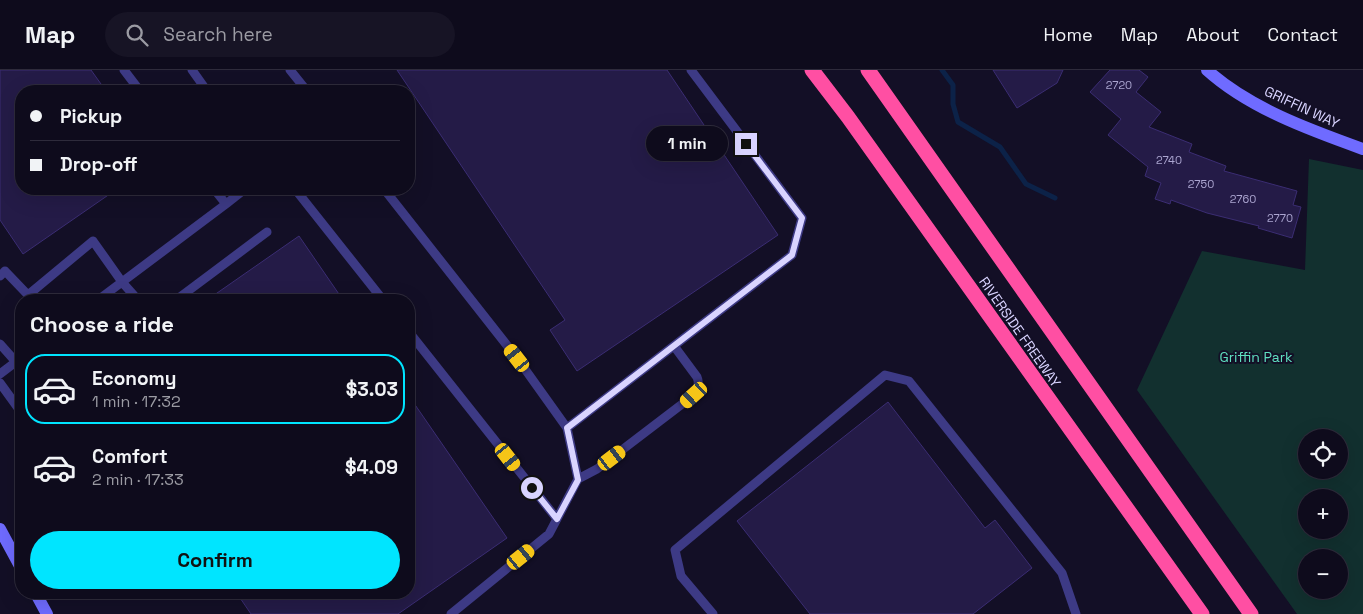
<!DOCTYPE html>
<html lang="en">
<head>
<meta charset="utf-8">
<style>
  :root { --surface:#0e0b1c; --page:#171425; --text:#f1f3f6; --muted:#9b9ba3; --line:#2e2b3b; --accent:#00e5ff }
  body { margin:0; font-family:"Space Grotesk",sans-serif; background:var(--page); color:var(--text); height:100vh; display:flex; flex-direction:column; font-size:19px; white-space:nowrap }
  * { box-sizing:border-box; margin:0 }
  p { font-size:16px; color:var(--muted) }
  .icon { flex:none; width:28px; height:28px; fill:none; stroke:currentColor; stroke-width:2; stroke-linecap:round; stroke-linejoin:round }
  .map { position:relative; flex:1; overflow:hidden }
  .details { position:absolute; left:15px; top:224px; width:400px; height:305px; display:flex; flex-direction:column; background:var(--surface); border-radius:20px; box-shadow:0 5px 20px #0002,0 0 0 1px var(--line) }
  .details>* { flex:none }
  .banner { position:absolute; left:15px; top:15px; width:400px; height:110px; border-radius:20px; box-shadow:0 5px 20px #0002,0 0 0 1px var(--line); display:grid; align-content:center; height:110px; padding:0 15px; background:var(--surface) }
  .fabs { position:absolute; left:1298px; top:359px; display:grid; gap:10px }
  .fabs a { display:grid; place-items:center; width:50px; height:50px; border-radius:50%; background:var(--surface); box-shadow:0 5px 20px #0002,0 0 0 1px var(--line); font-size:25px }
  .end { position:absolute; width:22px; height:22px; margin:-11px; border:6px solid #d9d4ff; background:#111; box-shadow:0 0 0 2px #111 }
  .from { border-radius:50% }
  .bubble { position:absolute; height:35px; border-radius:18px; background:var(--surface); box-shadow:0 5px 20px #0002,0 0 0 1px var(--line); font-size:16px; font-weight:700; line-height:35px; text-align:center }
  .car { position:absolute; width:15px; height:30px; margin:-15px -8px; border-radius:6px; box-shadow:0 0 4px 1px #0007; background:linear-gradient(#f5c518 24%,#345 0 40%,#f5c518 0 76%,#345 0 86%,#f5c518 0) }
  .banner b { display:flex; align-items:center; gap:18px; height:48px; font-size:19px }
  .banner b+b { border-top:1px solid var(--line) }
  .banner i { width:12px; height:12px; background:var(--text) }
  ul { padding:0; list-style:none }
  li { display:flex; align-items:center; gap:15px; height:70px; margin:0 10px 8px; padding:0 5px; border:2px solid transparent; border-radius:20px }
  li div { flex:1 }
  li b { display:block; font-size:19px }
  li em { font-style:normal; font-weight:700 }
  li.active { border-color:var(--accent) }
  li>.icon { width:45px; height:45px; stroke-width:1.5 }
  h2 { padding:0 15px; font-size:22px; line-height:60px }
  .button { display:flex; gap:10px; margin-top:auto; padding:10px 15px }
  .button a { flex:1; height:58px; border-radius:30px; background:var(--accent); color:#111; font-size:20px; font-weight:700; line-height:58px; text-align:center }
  header { display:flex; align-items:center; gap:30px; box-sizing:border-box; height:70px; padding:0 25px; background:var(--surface); border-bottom:1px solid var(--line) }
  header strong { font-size:24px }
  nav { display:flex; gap:28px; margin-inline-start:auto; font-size:18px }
  .search { width:350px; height:45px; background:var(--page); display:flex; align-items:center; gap:12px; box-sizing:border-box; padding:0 18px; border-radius:28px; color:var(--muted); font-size:19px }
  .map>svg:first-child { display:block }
  .green { fill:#12302f; fill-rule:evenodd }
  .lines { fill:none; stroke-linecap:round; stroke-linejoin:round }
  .stream { stroke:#0c2248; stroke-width:5 }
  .building { fill:#241b47; stroke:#3b2d73 }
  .lane { stroke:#3d3a85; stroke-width:9 }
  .secondary { stroke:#6f6bff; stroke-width:12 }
  .highway { stroke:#ff4fa3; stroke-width:15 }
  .route { stroke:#d9d4ff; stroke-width:6 }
  .labels { text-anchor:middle; stroke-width:4; stroke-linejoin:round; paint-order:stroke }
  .number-label { font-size:11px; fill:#aca6d1 }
  .street-label { font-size:14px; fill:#d9d4ff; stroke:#130f26 }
  .park-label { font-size:14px; fill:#5fe0c0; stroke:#130f26 }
</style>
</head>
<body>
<header>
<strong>Map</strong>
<div class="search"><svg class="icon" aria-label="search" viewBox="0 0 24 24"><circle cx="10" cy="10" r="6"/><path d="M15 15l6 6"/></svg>Search here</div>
<nav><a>Home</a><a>Map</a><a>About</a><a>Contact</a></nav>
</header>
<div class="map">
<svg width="1363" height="544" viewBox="0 0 1363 544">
  <rect width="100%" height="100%" fill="#130f26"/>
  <!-- green -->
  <path class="green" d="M 1309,89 L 1363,100 L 1363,544 L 1297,544 L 1137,320 L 1202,181 L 1305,200 ZM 1306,368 L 1339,368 L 1339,400 L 1306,400 ZM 1306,428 L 1339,428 L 1339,460 L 1306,460 ZM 1306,488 L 1339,488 L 1339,520 L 1306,520 Z"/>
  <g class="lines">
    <!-- stream -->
    <path class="stream" d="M 942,0 L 953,15 L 953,34 L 958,52 L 1000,77 L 1026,114 L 1055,128"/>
  </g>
  <!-- building -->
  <path class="building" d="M 0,0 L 91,0 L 106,21 L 21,21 L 21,119 L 117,119 L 23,184 L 0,150 Z
    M 397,0 L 667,0 L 778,165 L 577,301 L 550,260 L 565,250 Z
    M 993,0 L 1063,0 L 1057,13 L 1017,38 Z
    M 1110,0 L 1139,0 L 1148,7 L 1136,22 L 1161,42 L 1149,57 L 1192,74 L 1189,82 L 1226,96 L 1224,101 L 1297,121 L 1293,135 L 1301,137 L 1292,168 L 1258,158 L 1259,156 L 1207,143 L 1171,130 L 1170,134 L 1155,129 L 1161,113 L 1145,106 L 1148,97 L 1108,65 L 1121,49 L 1090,22 Z
    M 299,166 L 343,230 L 207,230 Z
    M 409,326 L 507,468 L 398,544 L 251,544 L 236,522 L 409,522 Z
    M 888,332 L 985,458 L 995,450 L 1032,498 L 973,544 L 810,544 L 737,451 Z"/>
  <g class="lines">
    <!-- lane -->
    <path class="lane" d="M 124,0 L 140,21
      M 192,0 L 207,21
      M 290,0 L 307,21
      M 214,119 L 226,134 L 245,119
      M 295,119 L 383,230
      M 384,119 L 517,288 L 567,358
      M 0,206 L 5,201 L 28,225 L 93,171 L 122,212 L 138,230
      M 98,230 L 226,134
      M 176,230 L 267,162
      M 409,262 L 557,449
      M 0,274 L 16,292
      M 0,304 L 21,288
      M 0,313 L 21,342
      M 578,409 L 597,399 L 694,325 C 697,319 700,314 697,307 L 674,276
      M 451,544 L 549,464 L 578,409 L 567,358 L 792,185 L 802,148 L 691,0
      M 713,544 L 681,506 L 675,480 L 885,305 L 909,311 L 1062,503 L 1076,544"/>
    <!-- secondary -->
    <path class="secondary" d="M 1207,0 C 1249,38 1310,60 1363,79
      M 0,459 L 21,498
      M 35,522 L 47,544"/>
    <!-- highway -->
    <path class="highway" d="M 812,0 L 848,47 L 1202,544
      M 868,0 L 1251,544"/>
  </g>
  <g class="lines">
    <!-- route -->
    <path class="route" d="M 532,418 L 557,449 L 578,410 L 567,358 L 792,185 L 802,148 L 746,74"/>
  </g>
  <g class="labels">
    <!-- number labels -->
    <g class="number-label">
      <text x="1119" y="19">2720</text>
      <text x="1169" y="94">2740</text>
      <text x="1201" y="118">2750</text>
      <text x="1243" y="133">2760</text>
      <text x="1280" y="152">2770</text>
    </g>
    <!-- street labels -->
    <g class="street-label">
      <text transform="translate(1302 37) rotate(25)" y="5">GRIFFIN WAY</text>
      <text transform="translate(1020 262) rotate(55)" y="5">RIVERSIDE FREEWAY</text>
    </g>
    <!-- park labels -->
    <g class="park-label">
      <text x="1256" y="292">Griffin Park</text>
    </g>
  </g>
</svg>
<div class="fabs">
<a><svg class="icon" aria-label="locate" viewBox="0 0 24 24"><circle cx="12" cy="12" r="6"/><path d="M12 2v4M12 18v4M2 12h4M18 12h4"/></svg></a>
<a>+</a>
<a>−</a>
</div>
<i class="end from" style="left:532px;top:418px"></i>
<i class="end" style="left:746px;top:74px"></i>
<div class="bubble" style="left:646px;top:56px;width:82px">1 min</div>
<i class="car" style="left:517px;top:288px;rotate:322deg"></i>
<i class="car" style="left:694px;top:325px;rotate:228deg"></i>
<i class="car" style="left:508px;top:387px;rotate:142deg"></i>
<i class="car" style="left:612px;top:388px;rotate:53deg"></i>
<i class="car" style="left:521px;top:487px;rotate:51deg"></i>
<div class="banner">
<b><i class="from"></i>Pickup</b>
<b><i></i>Drop-off</b>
</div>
<section class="details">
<h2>Choose a ride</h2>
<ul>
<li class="active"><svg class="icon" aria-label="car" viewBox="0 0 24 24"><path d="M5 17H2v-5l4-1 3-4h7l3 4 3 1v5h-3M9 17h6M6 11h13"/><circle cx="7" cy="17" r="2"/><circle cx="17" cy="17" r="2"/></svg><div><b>Economy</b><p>1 min · 17:32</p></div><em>$3.03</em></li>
<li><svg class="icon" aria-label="car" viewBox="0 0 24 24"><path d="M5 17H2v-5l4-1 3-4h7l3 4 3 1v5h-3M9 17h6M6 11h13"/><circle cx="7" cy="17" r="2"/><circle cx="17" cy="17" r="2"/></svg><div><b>Comfort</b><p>2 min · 17:33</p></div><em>$4.09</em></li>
</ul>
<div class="button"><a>Confirm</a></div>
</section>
</div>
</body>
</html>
